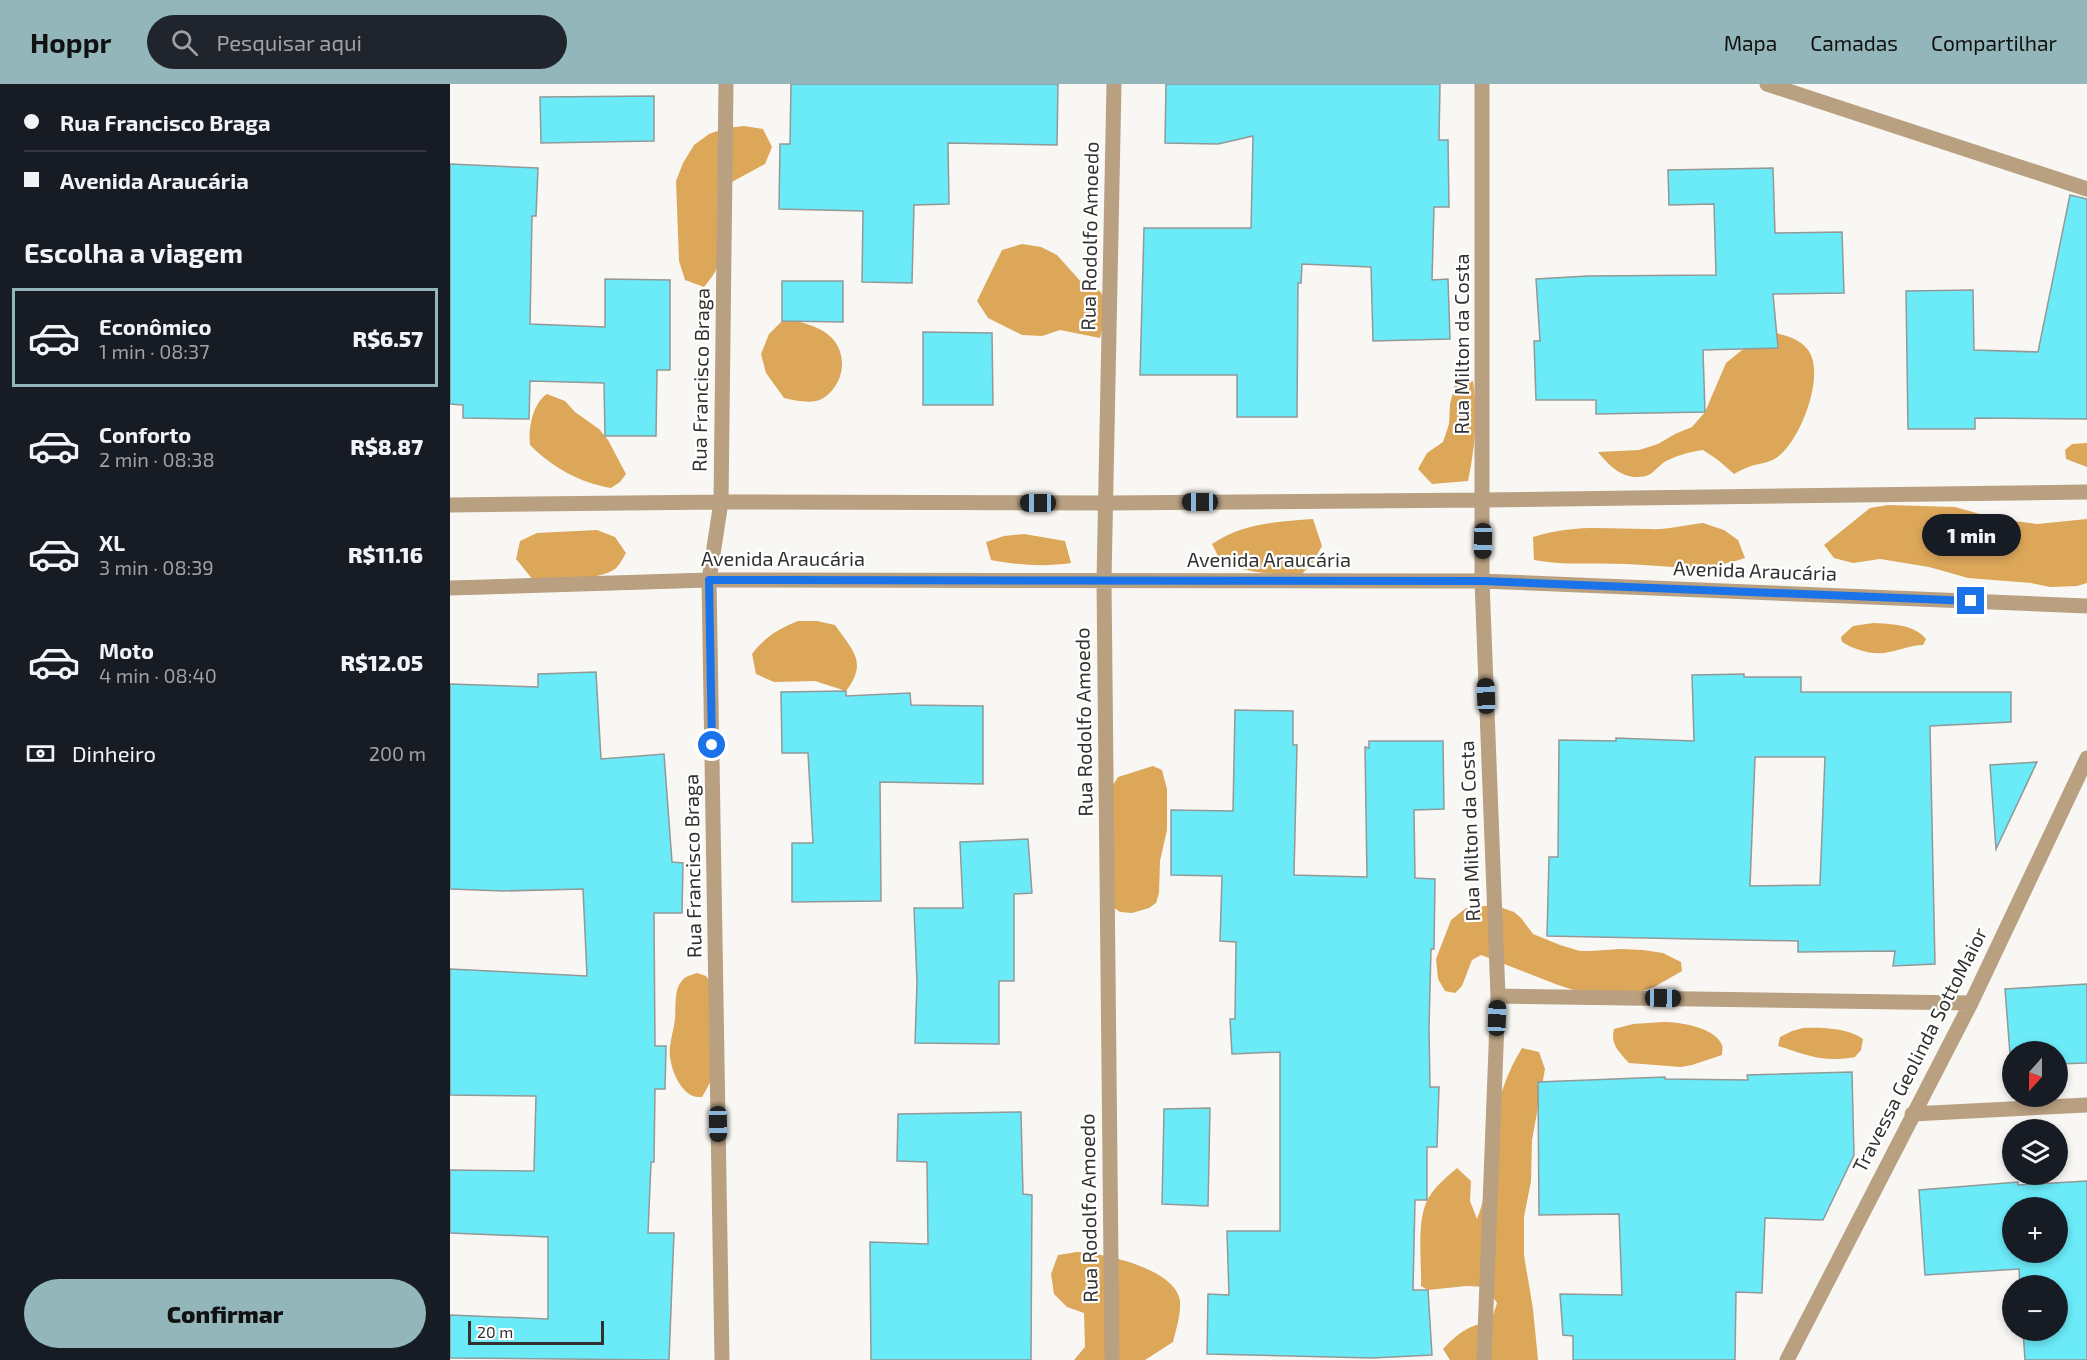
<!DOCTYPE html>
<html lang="pt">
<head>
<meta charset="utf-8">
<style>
  :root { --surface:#171b24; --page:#20242c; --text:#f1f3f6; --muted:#9ea1a6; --line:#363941; --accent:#93b6bb }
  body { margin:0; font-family:"Exo 2",sans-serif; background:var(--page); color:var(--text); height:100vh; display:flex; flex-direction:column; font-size:22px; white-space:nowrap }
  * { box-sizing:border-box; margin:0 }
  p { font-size:20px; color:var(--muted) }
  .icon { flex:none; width:33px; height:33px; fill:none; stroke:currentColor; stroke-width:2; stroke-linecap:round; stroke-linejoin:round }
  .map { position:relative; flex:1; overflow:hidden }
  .side { display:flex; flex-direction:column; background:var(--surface); width:450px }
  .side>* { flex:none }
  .guide { display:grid; align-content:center; height:132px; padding:0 24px; background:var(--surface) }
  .needle { width:39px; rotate:201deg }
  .tools { position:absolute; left:1552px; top:957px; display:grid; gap:12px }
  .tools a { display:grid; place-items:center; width:66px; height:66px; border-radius:50%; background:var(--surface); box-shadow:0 3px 9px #0003; font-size:30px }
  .scale { position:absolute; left:18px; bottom:15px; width:136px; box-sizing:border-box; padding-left:6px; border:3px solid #323130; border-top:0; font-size:16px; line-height:21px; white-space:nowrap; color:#323130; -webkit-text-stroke:4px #fff; paint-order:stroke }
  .end { position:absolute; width:27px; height:27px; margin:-14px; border:8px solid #1a73e8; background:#fff; box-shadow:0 0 0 3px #fff }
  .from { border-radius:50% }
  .bubble { position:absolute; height:42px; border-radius:21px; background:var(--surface); box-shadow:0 3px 9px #0003; font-size:20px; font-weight:800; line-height:42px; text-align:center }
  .car { position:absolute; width:18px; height:36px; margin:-18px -9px; border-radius:8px; box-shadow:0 0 4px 2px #0007; background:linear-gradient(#222 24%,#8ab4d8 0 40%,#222 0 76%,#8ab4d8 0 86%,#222 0) }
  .guide b { display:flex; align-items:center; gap:21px; height:57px; font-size:22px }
  .guide b+b { border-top:2px solid var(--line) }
  .guide i { width:15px; height:15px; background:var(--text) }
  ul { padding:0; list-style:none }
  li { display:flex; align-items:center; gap:18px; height:99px; margin:0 12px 9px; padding:0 12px; border:3px solid transparent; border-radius:0px }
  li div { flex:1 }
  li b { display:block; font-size:22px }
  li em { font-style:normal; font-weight:800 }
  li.selected { border-color:var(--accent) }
  li>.icon { width:54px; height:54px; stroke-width:1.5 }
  h2 { padding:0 24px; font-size:27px; line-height:72px }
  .pay { display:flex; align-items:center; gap:15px; height:66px; padding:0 24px; font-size:22px }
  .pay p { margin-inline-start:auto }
  .button { display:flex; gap:12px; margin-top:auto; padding:12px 24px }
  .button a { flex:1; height:69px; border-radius:36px; background:var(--accent); color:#111; font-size:24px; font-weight:800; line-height:69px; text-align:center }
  header { display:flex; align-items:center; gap:36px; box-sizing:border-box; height:84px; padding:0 30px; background:var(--accent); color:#111 }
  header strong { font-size:28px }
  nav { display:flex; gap:33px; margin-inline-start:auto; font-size:21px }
  .search { width:420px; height:54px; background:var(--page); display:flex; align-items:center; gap:15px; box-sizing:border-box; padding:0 21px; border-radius:33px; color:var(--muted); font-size:22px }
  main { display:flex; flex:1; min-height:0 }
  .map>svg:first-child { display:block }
  .forest { fill:#dda75a }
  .building { fill:#6beaf8; stroke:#939898; stroke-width:1.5; fill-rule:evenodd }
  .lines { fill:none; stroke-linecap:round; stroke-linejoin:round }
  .minor { stroke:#b8a081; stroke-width:15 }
  .route { stroke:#1a73e8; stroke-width:8 }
  .labels { text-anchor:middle; stroke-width:4.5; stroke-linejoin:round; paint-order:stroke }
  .street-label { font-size:20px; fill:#323130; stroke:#fff }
</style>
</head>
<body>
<header>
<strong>Hoppr</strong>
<div class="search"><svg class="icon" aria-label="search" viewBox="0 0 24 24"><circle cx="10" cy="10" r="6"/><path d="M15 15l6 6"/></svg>Pesquisar aqui</div>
<nav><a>Mapa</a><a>Camadas</a><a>Compartilhar</a></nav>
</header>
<main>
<section class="side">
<div class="guide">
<b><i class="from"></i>Rua Francisco Braga</b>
<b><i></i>Avenida Araucária</b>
</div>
<h2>Escolha a viagem</h2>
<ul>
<li class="selected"><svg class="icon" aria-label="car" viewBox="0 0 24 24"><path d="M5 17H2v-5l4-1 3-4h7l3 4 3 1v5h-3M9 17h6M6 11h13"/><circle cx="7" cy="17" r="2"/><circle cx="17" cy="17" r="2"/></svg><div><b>Econômico</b><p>1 min · 08:37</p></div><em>R$6.57</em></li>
<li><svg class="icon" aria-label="car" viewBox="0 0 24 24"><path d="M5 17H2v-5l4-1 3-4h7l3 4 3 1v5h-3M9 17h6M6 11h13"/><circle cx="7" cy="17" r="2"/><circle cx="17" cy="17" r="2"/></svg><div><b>Conforto</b><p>2 min · 08:38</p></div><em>R$8.87</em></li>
<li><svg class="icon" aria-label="car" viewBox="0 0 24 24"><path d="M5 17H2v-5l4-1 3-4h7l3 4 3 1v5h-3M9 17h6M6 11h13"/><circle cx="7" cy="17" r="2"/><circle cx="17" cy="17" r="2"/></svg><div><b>XL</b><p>3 min · 08:39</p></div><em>R$11.16</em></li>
<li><svg class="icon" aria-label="car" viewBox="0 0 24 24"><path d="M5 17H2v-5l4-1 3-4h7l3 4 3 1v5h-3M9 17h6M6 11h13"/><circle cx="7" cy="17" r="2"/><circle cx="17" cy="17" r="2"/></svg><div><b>Moto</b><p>4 min · 08:40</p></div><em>R$12.05</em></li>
</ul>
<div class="pay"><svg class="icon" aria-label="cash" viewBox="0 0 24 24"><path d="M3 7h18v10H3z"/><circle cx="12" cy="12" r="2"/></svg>Dinheiro<p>200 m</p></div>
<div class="button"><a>Confirmar</a></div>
</section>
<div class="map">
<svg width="1637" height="1276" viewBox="0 0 1637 1276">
  <rect width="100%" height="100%" fill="#f9f7f3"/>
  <!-- forest -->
  <path class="forest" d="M 294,42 L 313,45 L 322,63 L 315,80 L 280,99 L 267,113 C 267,135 276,169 265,188 C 262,193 258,198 254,203 L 235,196 L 229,177 L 226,97 L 233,79 L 244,61 L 259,50 L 276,44 Z
    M 572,160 L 591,163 L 607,171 L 632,199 L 650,207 L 658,220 L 650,254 L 610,246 L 592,252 L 572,251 L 538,234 L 527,217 L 552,166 Z
    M 341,235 C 352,239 367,242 376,249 C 398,264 397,297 375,313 C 364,321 347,317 334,314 L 316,289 L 311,270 L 319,250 L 332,237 Z
    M 1326,249 C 1338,252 1351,256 1358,266 C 1376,290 1351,354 1330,371 C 1321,379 1311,379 1301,382 C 1295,384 1289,387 1284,390 L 1268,376 L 1253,366 C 1240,368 1228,371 1216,377 C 1209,381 1203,390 1196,392 C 1174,397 1160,383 1148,368 L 1189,366 L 1208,360 L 1225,350 L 1242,343 L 1255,328 L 1276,279 L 1292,266 L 1311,260 Z
    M 1023,297 C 1028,331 1025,364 1018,397 L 982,400 L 968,385 L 977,369 L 993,358 L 999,340 L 1000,320 L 1005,301 Z
    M 97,310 L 115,317 L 125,328 L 149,345 L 158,356 L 176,390 L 170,398 L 161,404 C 130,399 102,383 80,361 C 78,344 83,319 97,310 Z
    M 1637,359 L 1637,383 L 1616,375 L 1615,366 L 1622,360 Z
    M 1438,421 L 1505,423 L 1548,435 L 1587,440 L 1637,435 L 1637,499 L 1627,502 L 1600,503 L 1581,499 L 1518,494 L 1479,483 L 1430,475 L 1403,479 L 1384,474 L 1374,461 L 1420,424 Z
    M 863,435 L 872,462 L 863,478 L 851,491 C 820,490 801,490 771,478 L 762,460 C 794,439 825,438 863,435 Z
    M 1253,439 L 1274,446 L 1288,456 L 1295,474 C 1251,489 1221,482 1176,480 C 1145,478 1115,482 1084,476 L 1083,453 C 1124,440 1157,445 1198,445 C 1216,446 1235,441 1253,439 Z
    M 147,446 L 165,453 L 176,469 C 173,474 169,482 165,485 C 147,497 105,496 84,497 L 66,475 L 70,457 L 87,449 Z
    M 574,450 L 615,457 L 621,479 C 595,483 567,481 541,476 L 536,458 L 554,452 Z
    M 348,537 L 367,537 L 385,541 C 403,567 418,578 396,607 L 365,597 L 324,598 L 306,590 L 302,570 C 315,553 328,545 348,537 Z
    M 1423,539 C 1440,540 1464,540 1476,555 L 1473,561 C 1461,561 1451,566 1439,568 C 1424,572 1405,566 1392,558 L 1391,553 L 1403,542 Z
    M 703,682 L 712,686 L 717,705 L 717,746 L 710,777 L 709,809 L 706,819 L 699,824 L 682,829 L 670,828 L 663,823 L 663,701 L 668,693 Z
    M 1044,821 L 1064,828 L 1071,834 L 1083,850 L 1110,861 L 1130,867 L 1140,867 L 1171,865 L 1193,866 L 1213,869 L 1231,878 L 1232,887 L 1204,903 L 1186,909 L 1130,908 L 1108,901 L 1031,871 L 1022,876 L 1012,902 L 1005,909 L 995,907 L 988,895 L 986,875 L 1001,836 L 1016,824 Z
    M 247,889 L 256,892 L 261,899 L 261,997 L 252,1013 C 249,1013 245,1013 243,1012 C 227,1005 218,978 220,963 C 221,953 224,944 225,935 C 226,924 224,906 231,898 C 235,892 241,891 247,889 Z
    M 1213,938 C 1229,938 1265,943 1272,961 C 1273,962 1272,970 1272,971 L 1242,981 L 1231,983 L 1179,979 C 1169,968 1160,960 1164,945 L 1183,940 Z
    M 1353,944 C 1371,943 1399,944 1413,955 L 1411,966 L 1405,973 C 1372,979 1358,971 1328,962 L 1330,953 L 1342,947 Z
    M 1072,964 L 1089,968 L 1095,985 L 1082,1056 L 1081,1097 L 1074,1133 L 1074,1171 L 1083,1225 L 1088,1276 L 1000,1276 L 993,1265 C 1009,1248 1018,1242 1041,1237 L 1047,1219 L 1036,1203 L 1016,1202 L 978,1206 L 971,1202 C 972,1177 965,1131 981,1110 C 988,1100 998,1092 1007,1084 L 1021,1097 L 1020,1117 L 1027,1135 C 1039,1106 1038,1074 1043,1043 C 1048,1015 1057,988 1072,964 Z
    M 627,1168 C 654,1169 726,1185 730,1217 C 731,1230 726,1246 723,1258 L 695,1276 L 624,1276 L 635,1263 L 634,1229 L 617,1223 L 604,1210 L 601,1190 L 608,1171 Z"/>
  <!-- building -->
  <path class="building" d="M 341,0 L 608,0 L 607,61 L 498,59 L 499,120 L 464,121 L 462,199 L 412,198 L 413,127 L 329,125 L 330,60 L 340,60 Z
    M 716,0 L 990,0 L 989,56 L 998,56 L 999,123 L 984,123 L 982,196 L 998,195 L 1000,255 L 923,257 L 921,183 L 852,180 L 851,199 L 848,199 L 847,333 L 787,333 L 787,291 L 690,291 L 694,144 L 801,144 L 803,52 L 768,60 L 715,59 Z
    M 204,12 L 204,57 L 91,59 L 90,13 Z
    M 0,80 L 88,84 L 86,132 L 82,132 L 80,240 L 155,243 L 155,195 L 220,196 L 220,286 L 207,286 L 206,352 L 155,352 L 154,299 L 80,297 L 79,335 L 13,334 L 13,321 L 0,320 Z
    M 1323,84 L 1325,149 L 1392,148 L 1394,209 L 1323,210 L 1328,264 L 1253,266 L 1255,328 L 1146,330 L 1146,316 L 1086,316 L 1084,257 L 1090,257 L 1086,195 L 1138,192 L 1266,191 L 1264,120 L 1219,121 L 1218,86 Z
    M 1620,111 L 1637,115 L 1637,335 L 1525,334 L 1525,345 L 1458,345 L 1456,207 L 1523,206 L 1524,266 L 1588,268 Z
    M 332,197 L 393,197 L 393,238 L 332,237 Z
    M 473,248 L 542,249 L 543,321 L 473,321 Z
    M 146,588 L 151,675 L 214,670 L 222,778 L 233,779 L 232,829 L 204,829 L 205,962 L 216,962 L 215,1005 L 205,1005 L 204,1078 L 201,1078 L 198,1149 L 224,1149 L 219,1276 L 0,1274 L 0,1231 L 98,1235 L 98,1153 L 0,1149 L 0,1086 L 84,1087 L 86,1012 L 0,1011 L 0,885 L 137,892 L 133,805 L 53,807 L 0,805 L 0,600 L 88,603 L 88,590 Z
    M 1294,590 L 1294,593 L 1351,593 L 1351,608 L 1561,608 L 1561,638 L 1480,642 L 1485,880 L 1443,882 L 1445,867 L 1348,868 L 1348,857 L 1097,852 L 1099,773 L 1108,773 L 1109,656 L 1166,657 L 1166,654 L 1244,657 L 1242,591 ZM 1305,673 L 1375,673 L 1370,801 L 1300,802 Z
    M 396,607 L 396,612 L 460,609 L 461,621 L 533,622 L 533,700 L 430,698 L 431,817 L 342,818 L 342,759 L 363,759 L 358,669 L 332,669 L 331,608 Z
    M 785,626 L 843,627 L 843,661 L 847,661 L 844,791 L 917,793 L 915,663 L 919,664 L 919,657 L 993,657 L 994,725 L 964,726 L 965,794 L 985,795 L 984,865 L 981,865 L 979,943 L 980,1003 L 989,1003 L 987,1063 L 977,1063 L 977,1116 L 965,1116 L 963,1206 L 978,1206 L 982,1271 L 922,1274 L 757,1270 L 758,1210 L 779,1211 L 777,1147 L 830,1147 L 830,968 L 782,970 L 780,935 L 785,935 L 786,858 L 770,857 L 772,792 L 721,791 L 721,726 L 783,727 Z
    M 1587,678 L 1546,765 L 1540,681 Z
    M 578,755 L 582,809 L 564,810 L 564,897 L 549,897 L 549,960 L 465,959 L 467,899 L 464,824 L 513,824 L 510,758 Z
    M 1637,900 L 1637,979 L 1608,980 L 1608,968 L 1563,968 L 1563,983 L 1561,983 L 1555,905 Z
    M 1402,988 L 1404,1071 L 1373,1136 L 1315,1134 L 1312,1209 L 1286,1208 L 1285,1276 L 1123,1276 L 1123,1252 L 1113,1251 L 1110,1210 L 1172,1211 L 1169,1130 L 1089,1131 L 1088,998 L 1215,993 L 1215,995 L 1298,996 L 1297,991 Z
    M 760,1024 L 758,1122 L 712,1120 L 714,1025 Z
    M 571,1028 L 573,1110 L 582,1111 L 581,1276 L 421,1276 L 420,1158 L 478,1160 L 477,1078 L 447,1077 L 448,1030 Z
    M 1637,1097 L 1637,1276 L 1575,1276 L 1573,1246 L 1608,1246 L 1608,1202 L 1570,1202 L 1569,1185 L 1475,1191 L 1469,1106 L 1568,1098 L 1568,1101 ZM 1563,1124 L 1608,1124 L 1608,1168 L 1563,1168 Z"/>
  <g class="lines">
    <!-- minor -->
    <path class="minor" d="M 1032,0 L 1032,497 L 1048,912 L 1034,1276
      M 1317,0 L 1637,105
      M 0,421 L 271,418 L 656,419 L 1033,416 L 1637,408
      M 0,504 L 259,496 L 1032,497 L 1637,522
      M 1048,912 L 1521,919
      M 1462,1030 L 1637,1021
      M 272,1276 L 259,496 L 271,418 L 276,0
      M 662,1276 L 654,496 L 664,0
      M 1337,1276 L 1521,919 L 1637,674"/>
  </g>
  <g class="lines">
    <!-- route -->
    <path class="route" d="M 262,661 L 259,496 L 1032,497 L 1521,517"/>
  </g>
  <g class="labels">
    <!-- street labels -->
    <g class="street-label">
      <text transform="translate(640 152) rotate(-89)" y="7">Rua Rodolfo Amoedo</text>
      <text transform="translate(1012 260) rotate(-90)" y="7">Rua Milton da Costa</text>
      <text transform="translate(251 296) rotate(-89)" y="7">Rua Francisco Braga</text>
      <text x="333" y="482">Avenida Araucária</text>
      <text x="819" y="483">Avenida Araucária</text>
      <text transform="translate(1305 487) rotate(2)" y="7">Avenida Araucária</text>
      <text transform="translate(634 638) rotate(-91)" y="7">Rua Rodolfo Amoedo</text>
      <text transform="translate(1020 747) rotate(-92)" y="7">Rua Milton da Costa</text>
      <text transform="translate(243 782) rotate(-91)" y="7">Rua Francisco Braga</text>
      <text transform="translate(1470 966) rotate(-63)" y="7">Travessa Geolinda SottoMaior</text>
      <text transform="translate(639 1124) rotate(-91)" y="7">Rua Rodolfo Amoedo</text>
    </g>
  </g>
</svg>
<div class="tools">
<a><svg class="needle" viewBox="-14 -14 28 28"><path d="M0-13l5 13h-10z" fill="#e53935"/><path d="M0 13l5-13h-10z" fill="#9ea1a6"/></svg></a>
<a><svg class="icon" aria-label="layers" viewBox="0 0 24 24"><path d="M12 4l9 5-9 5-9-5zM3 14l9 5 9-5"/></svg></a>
<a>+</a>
<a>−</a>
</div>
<div class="scale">20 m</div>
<i class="end from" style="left:262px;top:661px"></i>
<i class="end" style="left:1521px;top:517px"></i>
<div class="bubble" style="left:1472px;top:430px;width:99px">1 min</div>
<i class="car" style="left:750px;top:418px;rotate:270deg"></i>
<i class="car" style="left:588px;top:419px;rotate:270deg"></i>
<i class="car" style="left:1033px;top:457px;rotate:181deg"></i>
<i class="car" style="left:1036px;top:612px;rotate:358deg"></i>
<i class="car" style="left:1213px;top:914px;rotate:91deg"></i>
<i class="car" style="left:1047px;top:934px;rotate:2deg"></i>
<i class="car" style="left:268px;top:1040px;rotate:179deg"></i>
</div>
</main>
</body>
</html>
